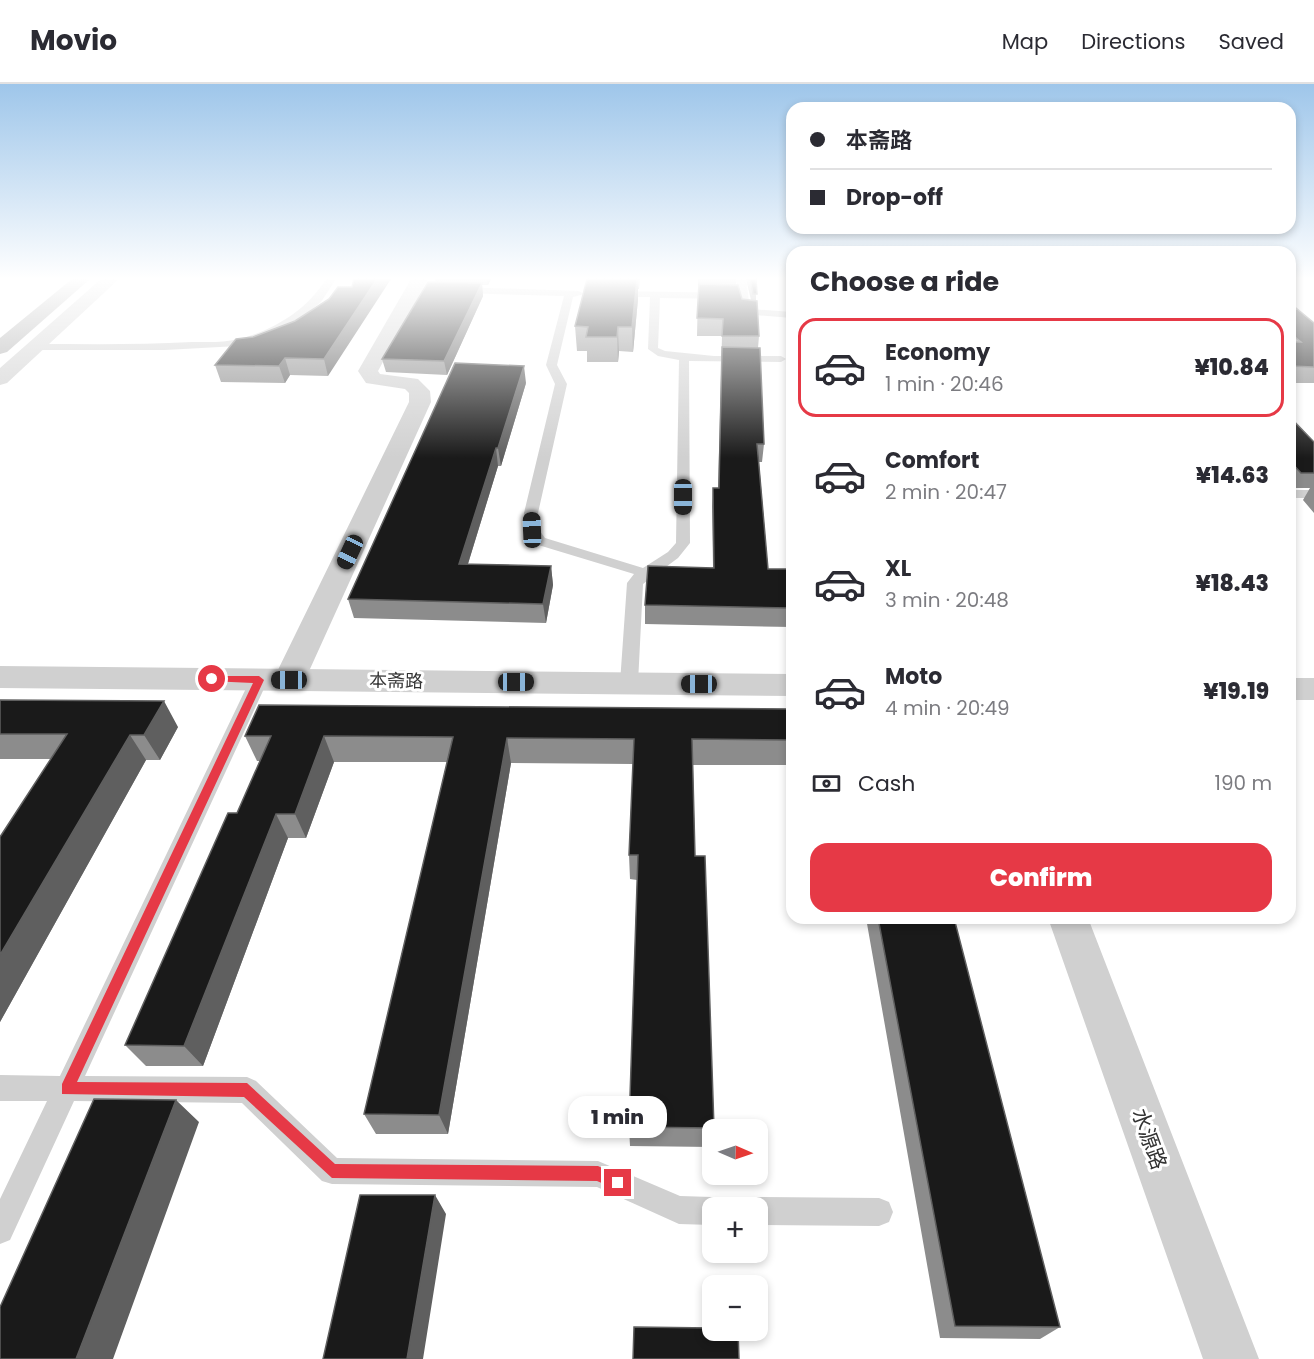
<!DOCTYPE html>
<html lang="en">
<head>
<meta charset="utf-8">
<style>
  :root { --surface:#fff; --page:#f7f7f7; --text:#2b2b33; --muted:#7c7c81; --line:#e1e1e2; --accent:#e63946 }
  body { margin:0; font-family:Poppins,"Noto Sans SC",sans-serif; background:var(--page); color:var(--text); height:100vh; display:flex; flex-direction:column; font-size:22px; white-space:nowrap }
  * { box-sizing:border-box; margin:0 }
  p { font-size:20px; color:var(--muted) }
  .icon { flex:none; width:33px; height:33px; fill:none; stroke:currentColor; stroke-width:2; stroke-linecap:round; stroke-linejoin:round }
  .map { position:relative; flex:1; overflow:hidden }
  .panel { position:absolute; left:786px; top:162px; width:510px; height:678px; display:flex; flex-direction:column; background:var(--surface); border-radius:18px; box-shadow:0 3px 9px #0003 }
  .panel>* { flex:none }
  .hud { position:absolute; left:786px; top:18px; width:510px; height:132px; border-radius:18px; box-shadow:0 3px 9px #0003; display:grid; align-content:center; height:132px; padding:0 24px; background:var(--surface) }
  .needle { width:39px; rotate:92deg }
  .tools { position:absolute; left:702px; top:1035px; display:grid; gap:12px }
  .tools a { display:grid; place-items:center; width:66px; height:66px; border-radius:12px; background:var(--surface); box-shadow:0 3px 9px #0003; font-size:30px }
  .end { position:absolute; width:27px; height:27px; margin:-14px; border:8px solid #e63946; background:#fff; box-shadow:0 0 0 3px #fff }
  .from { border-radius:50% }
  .bubble { position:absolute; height:42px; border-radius:18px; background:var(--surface); box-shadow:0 3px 9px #0003; font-size:20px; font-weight:800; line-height:42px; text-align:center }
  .car { position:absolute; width:18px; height:36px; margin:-18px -9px; border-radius:8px; box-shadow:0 0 4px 2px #0007; background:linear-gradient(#222 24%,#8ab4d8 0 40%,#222 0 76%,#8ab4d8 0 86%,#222 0) }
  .hud b { display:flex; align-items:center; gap:21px; height:57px; font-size:22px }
  .hud b+b { border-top:2px solid var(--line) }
  .hud i { width:15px; height:15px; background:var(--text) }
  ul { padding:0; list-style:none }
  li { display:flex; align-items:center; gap:18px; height:99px; margin:0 12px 9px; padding:0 12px; border:3px solid transparent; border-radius:18px }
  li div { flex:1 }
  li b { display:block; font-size:22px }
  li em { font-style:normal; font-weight:800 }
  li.selected { border-color:var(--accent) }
  li>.icon { width:54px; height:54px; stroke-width:1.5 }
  h2 { padding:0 24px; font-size:27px; line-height:72px }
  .pay { display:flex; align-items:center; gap:15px; height:66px; padding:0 24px; font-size:22px }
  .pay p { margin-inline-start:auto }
  .cta { display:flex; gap:12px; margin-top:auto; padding:12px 24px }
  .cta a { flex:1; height:69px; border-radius:18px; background:var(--accent); color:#fff; font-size:24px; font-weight:800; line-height:69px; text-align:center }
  header { display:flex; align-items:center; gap:36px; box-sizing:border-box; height:84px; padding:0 30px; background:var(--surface); border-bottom:2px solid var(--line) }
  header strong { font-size:28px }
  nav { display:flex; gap:33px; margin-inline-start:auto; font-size:21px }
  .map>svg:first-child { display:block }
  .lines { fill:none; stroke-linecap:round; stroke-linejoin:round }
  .service { fill:#d0d0d0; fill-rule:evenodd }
  .minor { fill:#d0d0d0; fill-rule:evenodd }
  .tertiary { fill:#d0d0d0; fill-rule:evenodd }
  .primary { fill:#ababab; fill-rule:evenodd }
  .wall { fill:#8c8c8c }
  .shaded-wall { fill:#5f5f5f }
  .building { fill:#1a1a1a; stroke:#5f5f5f; stroke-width:1.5 }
  .route { fill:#e63946 }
  .labels { text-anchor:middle; stroke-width:6; stroke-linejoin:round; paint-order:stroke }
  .street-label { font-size:18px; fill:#333; stroke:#fff }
  .near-street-label { font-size:21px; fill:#333; stroke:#fff }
</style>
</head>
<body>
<header>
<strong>Movio</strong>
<nav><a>Map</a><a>Directions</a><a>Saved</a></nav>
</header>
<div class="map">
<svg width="1314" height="1275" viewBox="0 0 1314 1275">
  <rect width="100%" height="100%" fill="#fff"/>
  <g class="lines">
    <!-- service -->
    <path class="service" d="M 326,195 L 336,195 L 321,218 L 305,231 L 280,247 L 238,262 L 165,266 L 36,266 L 31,263 L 36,260 C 88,260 140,261 192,258 C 207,258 224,259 238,255 C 273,247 307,226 326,195 Z
      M 736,195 L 746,195 L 750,225 L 792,228 L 792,234 L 742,230 L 739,215 L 660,214 L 658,264 L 665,267 L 714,272 L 781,272 L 786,275 L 781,278 L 689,277 L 690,459 L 678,474 L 643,500 L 638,599 L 629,605 L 620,599 L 627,499 L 634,490 L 535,460 L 525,446 L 524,429 L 555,300 L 546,281 L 564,212 L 460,209 L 455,206 L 460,203 L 579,207 L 584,210 L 573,213 L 557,281 L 567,300 L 538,429 L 539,446 L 545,454 L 643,484 L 668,468 L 676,459 L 679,276 L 658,272 L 648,265 L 650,213 L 616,213 L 611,210 L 616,207 L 738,209 Z
      M 1290,406 L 1314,406 L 1314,414 L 1290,414 Z
      M 259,590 L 268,596 L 85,992 L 247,993 L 256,997 L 337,1074 L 598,1077 L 680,1112 L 712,1113 L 722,1117 L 724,1124 L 712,1124 L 712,1141 L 679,1140 L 597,1103 L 332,1100 L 322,1097 L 242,1019 L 74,1017 L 10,1156 L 0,1160 L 0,1115 L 47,1017 L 0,1017 L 0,991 L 60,992 L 250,596 Z
      M 758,1113 L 879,1114 L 889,1118 L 893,1128 L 889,1138 L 879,1142 L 758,1141 L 758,1124 L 746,1124 L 748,1117 Z"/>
    <!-- minor -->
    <path class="minor" d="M 101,195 L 119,195 L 7,299 L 0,301 L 0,284 Z
      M 411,195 L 428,195 L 378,287 L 380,290 L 418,295 L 430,307 L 431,318 L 305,596 L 300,604 L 289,607 L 278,604 L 273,596 L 409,318 L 409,309 L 405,305 L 366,299 L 358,287 Z"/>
    <!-- tertiary -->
    <path class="tertiary" d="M 0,582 L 792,590 L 792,612 L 0,604 Z
      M 1290,594 L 1314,594 L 1314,616 L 1290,616 Z
      M 1048,834 L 1088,834 L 1259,1275 L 1203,1275 Z"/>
    <!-- primary -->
    <path class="primary" d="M 72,195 L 90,195 L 7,268 L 0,270 L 0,254 Z"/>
  </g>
  <!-- wall -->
  <path class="wall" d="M 435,195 L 491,195 L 488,201 L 482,201 L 483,212 L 447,291 L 386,288 L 382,275 L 435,198 Z
    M 587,195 L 640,195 L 639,205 L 638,205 L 638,215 L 633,268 L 619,267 L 618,278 L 587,278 L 587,267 L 577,267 L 575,242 Z
    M 698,195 L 736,195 L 736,201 L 742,215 L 751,216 L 746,195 L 756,195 L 756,216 L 759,252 L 758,264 L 764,360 L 762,378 L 759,378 L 768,485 L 792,485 L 792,543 L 645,540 L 645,521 L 713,483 L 712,422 L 713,404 L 718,404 L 722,252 L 697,252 L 698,206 Z
    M 786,195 L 792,195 L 792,226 L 791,226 Z
    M 329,215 L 328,292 L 290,291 L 285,299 L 221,298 L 215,281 L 253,253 L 295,237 Z
    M 1290,231 L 1314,239 L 1314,299 L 1290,299 Z
    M 526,299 L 501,382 L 498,382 L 468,480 L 551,482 L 553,501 L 546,539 L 354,534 L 348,515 Z
    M 1290,333 L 1314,358 L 1314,429 L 1303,416 L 1310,404 L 1292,404 L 1290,402 Z
    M 0,616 L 178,643 L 160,676 L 146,676 L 0,938 L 0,753 L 51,675 L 0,675 Z
    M 792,625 L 792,681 L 693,681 L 695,772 L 714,1044 L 714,1046 L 712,1046 L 712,1063 L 630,1062 L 629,1043 L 637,796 L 630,795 L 629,771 L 633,680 L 511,679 L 448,1050 L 376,1050 L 364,1030 L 447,678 L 334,678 L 306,754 L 288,754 L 203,982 L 146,982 L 125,961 L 237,729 L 260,677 L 257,677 L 245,652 Z
    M 866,834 L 954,834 L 1060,1243 L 1040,1255 L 940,1254 Z"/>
  <!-- shaded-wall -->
  <path class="shaded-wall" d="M 377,195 L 391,195 L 328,292 L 324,275 Z
    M 487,195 L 491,195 L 488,201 Z
    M 638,195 L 638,215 L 633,268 L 632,243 Z
    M 482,199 L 483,212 L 447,291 L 444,277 Z
    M 618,243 L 619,267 L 618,278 L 617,253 Z
    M 285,274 L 290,291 L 285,299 L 279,282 Z
    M 524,282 L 526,299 L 501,382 L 498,364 Z
    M 496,364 L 498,382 L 462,499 L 459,480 Z
    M 551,482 L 553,501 L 546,539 L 543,520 Z
    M 164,617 L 178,643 L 160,676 L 144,651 Z
    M 130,651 L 146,676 L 0,938 L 0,871 Z
    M 324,652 L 334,678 L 306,754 L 295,730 Z
    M 507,654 L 511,679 L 448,1050 L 439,1031 Z
    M 276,730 L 288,754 L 203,982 L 184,962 Z
    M 176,1016 L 199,1038 L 113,1275 L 76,1275 Z
    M 435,1111 L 446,1130 L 423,1275 L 407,1275 Z"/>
  <!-- building -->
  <path class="building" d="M 354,195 L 377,195 L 324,275 L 285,274 L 279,282 L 215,281 L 236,255 L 253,253 L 295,237 L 329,215 L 338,203 L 352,203 Z
    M 587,195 L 637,195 L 632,243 L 618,243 L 617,253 L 586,253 L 588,243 L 575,242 Z
    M 750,195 L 756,195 L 757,210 L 753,210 Z
    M 428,198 L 482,199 L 444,277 L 382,275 Z
    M 699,200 L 738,201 L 742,215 L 757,217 L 759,252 L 722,252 L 723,235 L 697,234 Z
    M 1296,224 L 1314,239 L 1314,283 L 1290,282 L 1290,258 L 1301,258 L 1290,249 L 1290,231 Z
    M 722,263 L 760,264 L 764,360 L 757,360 L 768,485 L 792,485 L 792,524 L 645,521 L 648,482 L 714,484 L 713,404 L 719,404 Z
    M 455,279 L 524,282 L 498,364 L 496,364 L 459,480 L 551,482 L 543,520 L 348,515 Z
    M 1290,333 L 1314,358 L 1314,389 L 1301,389 L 1290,377 Z
    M 0,616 L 164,617 L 144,651 L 130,651 L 0,871 L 0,753 L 67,650 L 0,650 Z
    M 259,621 L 792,625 L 792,656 L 692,655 L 695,772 L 705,772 L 714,1044 L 629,1043 L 638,771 L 629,771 L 634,655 L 507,654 L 439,1031 L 364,1030 L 453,653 L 324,652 L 295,730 L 276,730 L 184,962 L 125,961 L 228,729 L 237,729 L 271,652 L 245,652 Z
    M 878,834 L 954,834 L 1060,1243 L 955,1242 Z
    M 94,1015 L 176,1016 L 76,1275 L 0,1275 L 0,1223 Z
    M 360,1111 L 435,1111 L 407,1275 L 323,1275 Z
    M 634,1243 L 712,1244 L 712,1246 L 738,1246 L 739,1275 L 633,1275 Z"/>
  <!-- sky -->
  <linearGradient id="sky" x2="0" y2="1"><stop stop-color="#9ec6ea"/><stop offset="0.52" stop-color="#fff"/><stop offset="1" stop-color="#fff" stop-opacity="0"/></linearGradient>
  <rect width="1314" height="374" fill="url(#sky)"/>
  <!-- route -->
  <path class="route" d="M 212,592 L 259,592 L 264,596 L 77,998 L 247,999 L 335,1080 L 598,1082 L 623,1094 L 625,1099 L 623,1104 L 618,1106 L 597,1097 L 332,1094 L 244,1013 L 62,1010 L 62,1000 L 253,599 L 209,597 L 209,593 Z"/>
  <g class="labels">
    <!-- street labels -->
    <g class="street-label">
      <text transform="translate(396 597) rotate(1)" y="6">本斋路</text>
    </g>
    <!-- near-street labels -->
    <g class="near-street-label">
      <text transform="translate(1149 1055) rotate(70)" y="7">水源路</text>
    </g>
  </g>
</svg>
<div class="tools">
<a><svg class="needle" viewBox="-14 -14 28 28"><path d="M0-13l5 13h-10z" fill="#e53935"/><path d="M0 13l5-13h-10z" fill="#7c7c81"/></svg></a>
<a>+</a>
<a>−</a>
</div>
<i class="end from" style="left:212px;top:595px"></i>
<i class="end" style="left:618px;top:1099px"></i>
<div class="bubble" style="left:568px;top:1012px;width:99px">1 min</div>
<i class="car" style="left:683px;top:413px;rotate:180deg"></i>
<i class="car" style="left:532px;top:446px;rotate:358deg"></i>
<i class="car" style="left:350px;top:468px;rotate:205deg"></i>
<i class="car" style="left:289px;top:596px;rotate:270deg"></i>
<i class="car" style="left:516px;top:598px;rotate:90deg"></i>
<i class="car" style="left:699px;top:600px;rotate:270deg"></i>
<div class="hud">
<b><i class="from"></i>本斋路</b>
<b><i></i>Drop-off</b>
</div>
<section class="panel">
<h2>Choose a ride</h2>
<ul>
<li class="selected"><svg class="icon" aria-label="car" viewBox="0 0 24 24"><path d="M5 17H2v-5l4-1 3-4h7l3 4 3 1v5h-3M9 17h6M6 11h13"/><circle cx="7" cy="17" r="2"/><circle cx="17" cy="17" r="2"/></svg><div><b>Economy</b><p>1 min · 20:46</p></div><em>¥10.84</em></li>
<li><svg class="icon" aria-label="car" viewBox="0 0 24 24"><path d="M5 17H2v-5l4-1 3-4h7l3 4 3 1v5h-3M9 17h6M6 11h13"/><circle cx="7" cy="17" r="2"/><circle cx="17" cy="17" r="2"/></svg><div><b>Comfort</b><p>2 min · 20:47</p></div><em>¥14.63</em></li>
<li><svg class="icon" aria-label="car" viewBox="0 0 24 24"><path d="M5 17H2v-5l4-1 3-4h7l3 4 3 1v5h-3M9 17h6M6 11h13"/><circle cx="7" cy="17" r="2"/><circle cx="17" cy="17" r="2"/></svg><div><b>XL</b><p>3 min · 20:48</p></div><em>¥18.43</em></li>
<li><svg class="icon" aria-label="car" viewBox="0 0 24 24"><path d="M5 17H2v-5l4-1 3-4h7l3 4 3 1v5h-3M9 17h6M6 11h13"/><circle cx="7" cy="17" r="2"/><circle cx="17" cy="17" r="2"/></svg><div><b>Moto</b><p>4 min · 20:49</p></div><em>¥19.19</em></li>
</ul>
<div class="pay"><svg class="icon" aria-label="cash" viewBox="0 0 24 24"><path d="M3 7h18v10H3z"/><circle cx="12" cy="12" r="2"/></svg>Cash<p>190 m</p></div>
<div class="cta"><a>Confirm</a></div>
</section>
</div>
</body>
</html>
